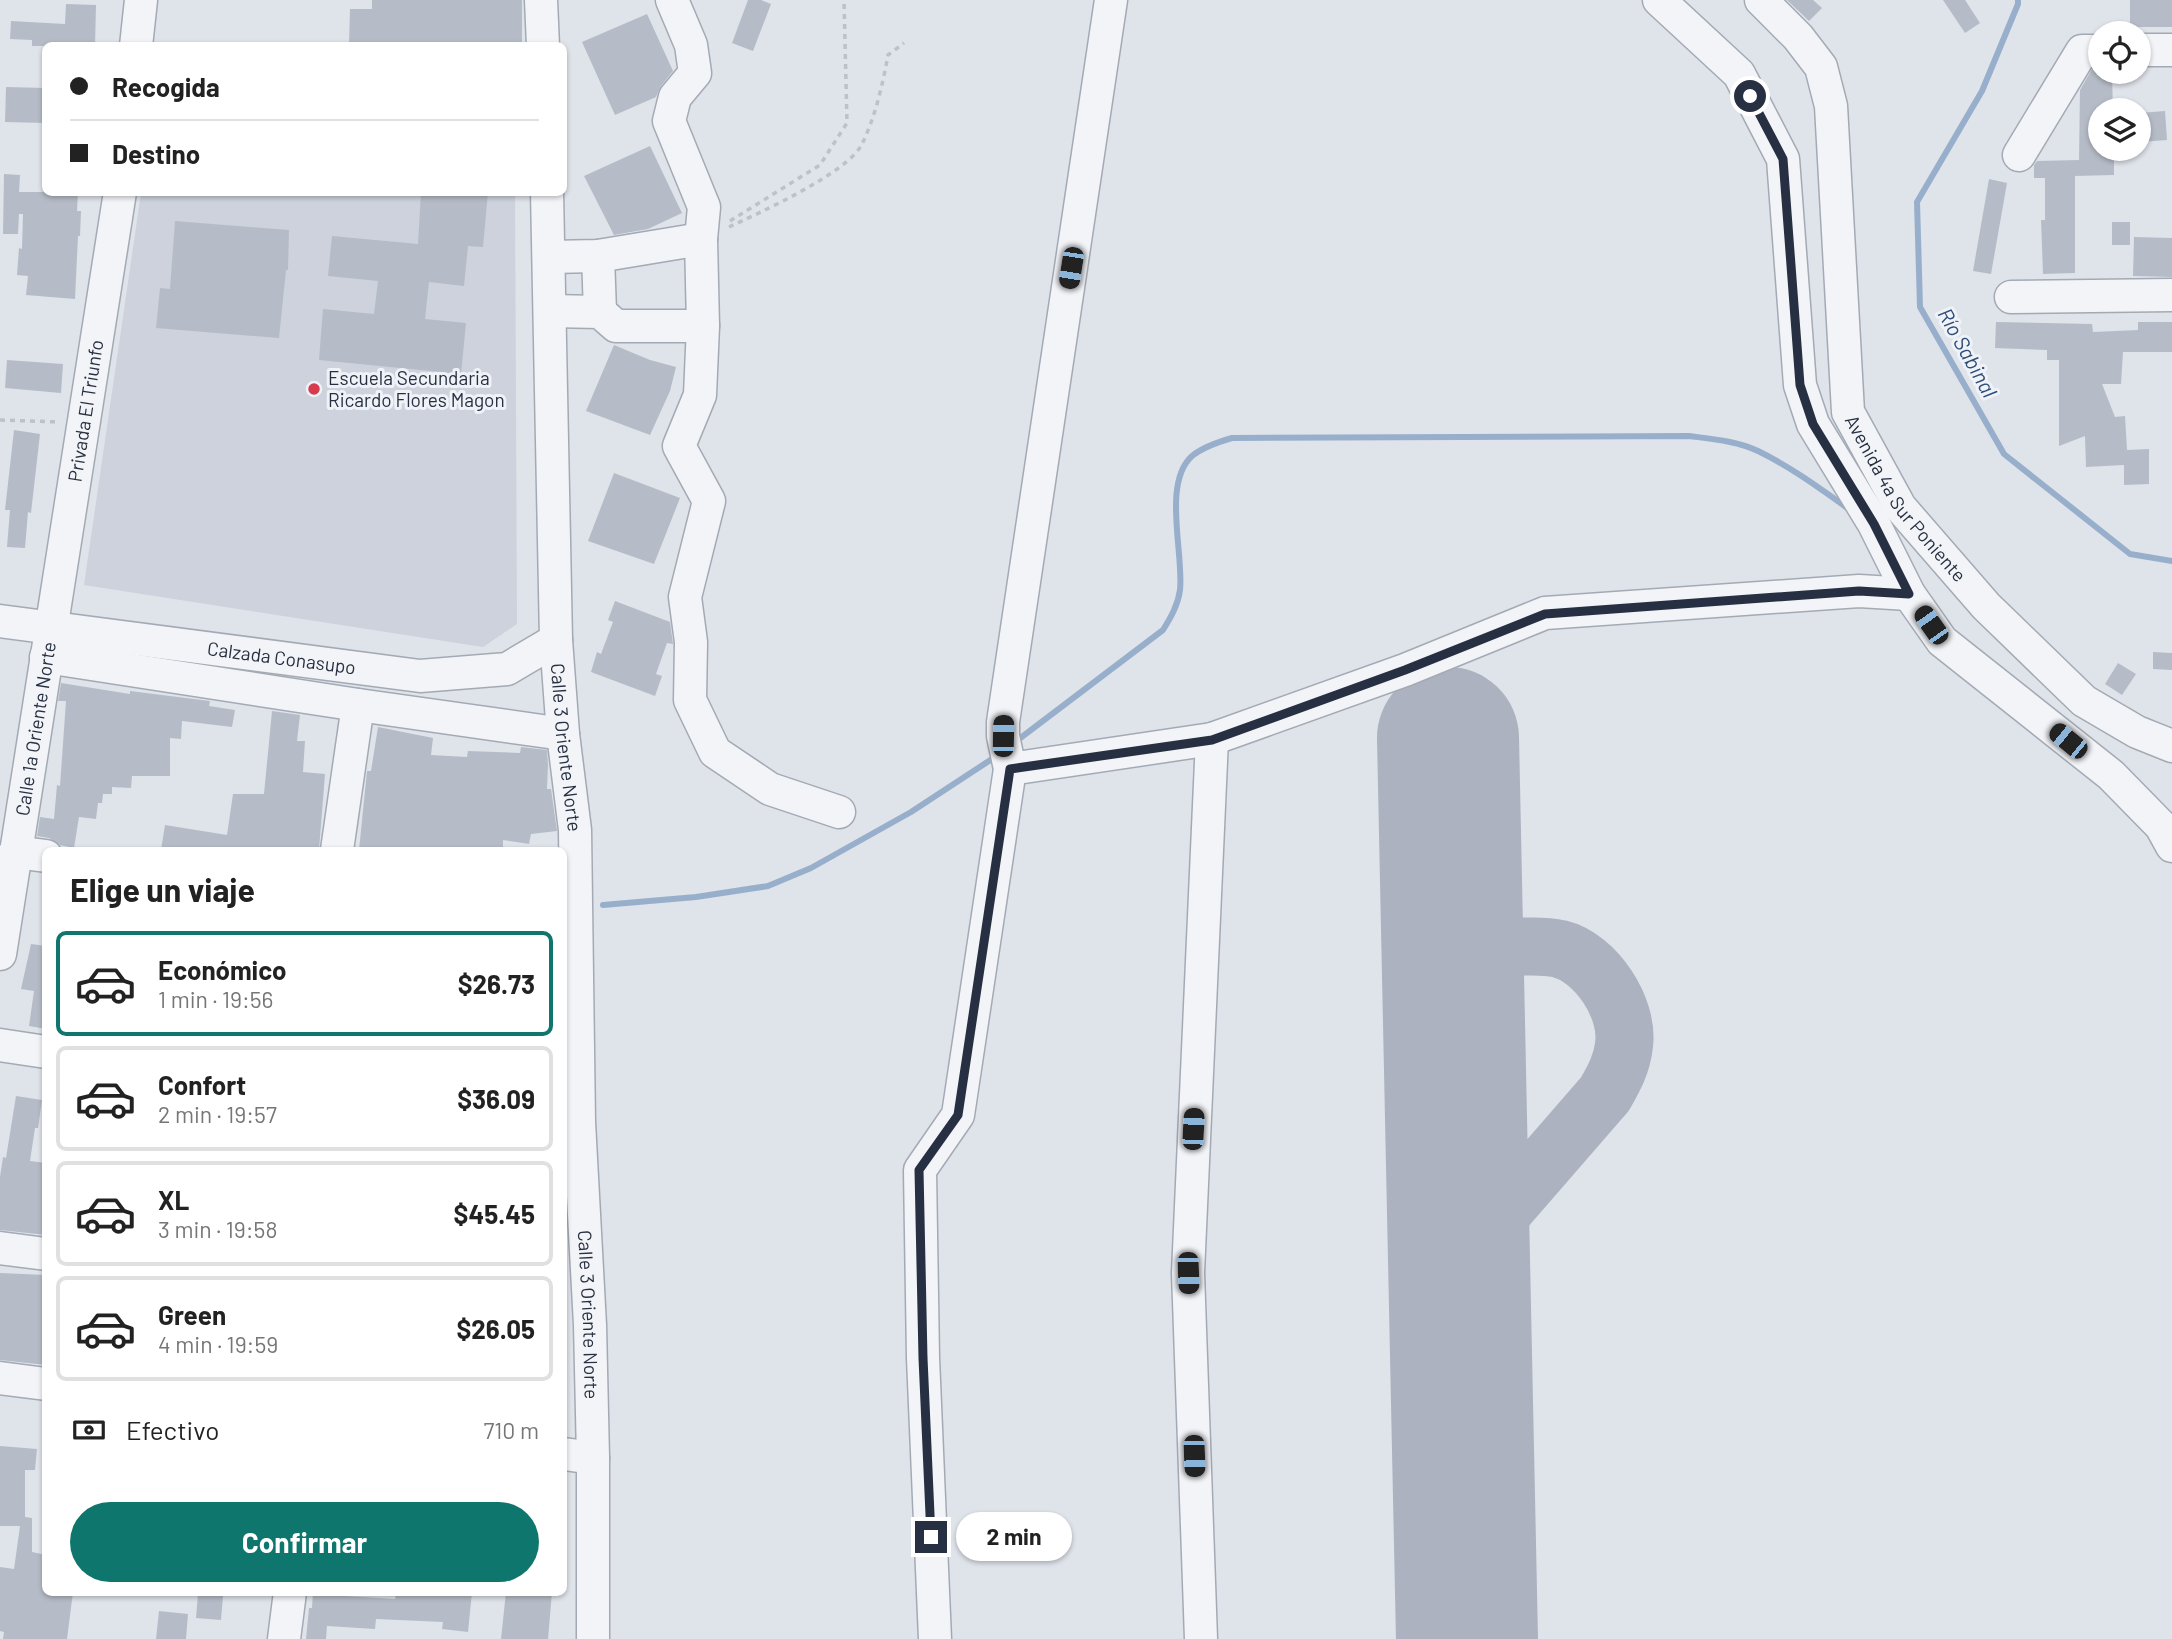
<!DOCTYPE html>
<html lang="es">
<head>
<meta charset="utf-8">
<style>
  :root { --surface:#fff; --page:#f6f6f6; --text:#222; --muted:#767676; --line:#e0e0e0; --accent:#0f766e }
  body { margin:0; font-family:Barlow,sans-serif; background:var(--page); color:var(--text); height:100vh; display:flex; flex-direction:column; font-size:26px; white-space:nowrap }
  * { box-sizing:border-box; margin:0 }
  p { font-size:23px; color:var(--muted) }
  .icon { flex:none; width:38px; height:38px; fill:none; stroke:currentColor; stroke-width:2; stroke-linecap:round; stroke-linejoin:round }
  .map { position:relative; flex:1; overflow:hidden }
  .sheet { position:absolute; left:42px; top:847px; width:525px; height:749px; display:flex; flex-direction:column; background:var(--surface); border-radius:10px; box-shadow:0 2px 5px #0004 }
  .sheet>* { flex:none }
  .banner { position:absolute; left:42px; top:42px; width:525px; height:154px; border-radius:10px; box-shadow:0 2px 5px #0004; display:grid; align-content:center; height:154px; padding:0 28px; background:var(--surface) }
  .buttons { position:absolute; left:2088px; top:21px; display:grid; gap:14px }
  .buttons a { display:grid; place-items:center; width:63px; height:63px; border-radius:50%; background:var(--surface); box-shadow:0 2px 5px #0004; font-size:35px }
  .end { position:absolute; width:32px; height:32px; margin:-16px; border:9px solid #273042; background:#fff; box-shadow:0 0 0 4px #fff }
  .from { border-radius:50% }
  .bubble { position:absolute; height:49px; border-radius:24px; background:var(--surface); box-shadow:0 2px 5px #0004; font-size:23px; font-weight:700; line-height:49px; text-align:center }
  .car { position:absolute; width:21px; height:42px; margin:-21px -10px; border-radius:9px; box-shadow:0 0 5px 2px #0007; background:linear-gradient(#222 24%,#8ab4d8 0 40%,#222 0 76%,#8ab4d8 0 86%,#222 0) }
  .banner b { display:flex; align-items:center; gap:24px; height:66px; font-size:26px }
  .banner b+b { border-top:2px solid var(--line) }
  .banner i { width:18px; height:18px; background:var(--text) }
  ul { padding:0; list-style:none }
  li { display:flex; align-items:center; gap:21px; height:105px; margin:0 14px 10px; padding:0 14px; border:4px solid var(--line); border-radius:10px }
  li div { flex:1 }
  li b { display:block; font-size:26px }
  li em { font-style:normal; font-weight:700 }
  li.active { border-color:var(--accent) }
  li>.icon { width:63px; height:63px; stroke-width:1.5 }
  h2 { padding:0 28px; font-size:32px; line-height:84px }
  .pay { display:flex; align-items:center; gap:18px; height:77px; padding:0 28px; font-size:26px }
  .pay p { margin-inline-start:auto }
  .primary-button { display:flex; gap:14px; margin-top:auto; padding:14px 28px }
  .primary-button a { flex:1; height:80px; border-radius:42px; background:var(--accent); color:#fff; font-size:28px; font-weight:700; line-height:80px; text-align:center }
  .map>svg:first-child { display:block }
  .built { fill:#cdd2dc }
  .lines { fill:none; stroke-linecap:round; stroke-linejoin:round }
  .stream { stroke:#98afcc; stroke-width:6 }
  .taxiway { stroke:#acb2bf; stroke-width:58 }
  .runway { stroke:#acb2bf; stroke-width:142 }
  .building { fill:#b6bcc7 }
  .minor-casing { stroke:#a4aab4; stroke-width:35 }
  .path { stroke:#bdc1c9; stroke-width:3.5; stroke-dasharray:5 5; stroke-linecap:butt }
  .minor { stroke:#f2f4f8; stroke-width:32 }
  .route { stroke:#273042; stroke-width:9 }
  .poi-dot { fill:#d73c4e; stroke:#eff2f7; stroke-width:2.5 }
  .labels { text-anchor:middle; stroke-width:6; stroke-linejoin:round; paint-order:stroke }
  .poi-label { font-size:19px; fill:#273042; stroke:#eff2f7; text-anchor:start }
  .street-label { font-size:19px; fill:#273042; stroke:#eff2f7 }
  .water-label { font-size:21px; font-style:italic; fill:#2e4d79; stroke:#eff2f7 }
</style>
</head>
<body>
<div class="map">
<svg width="2172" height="1639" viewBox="0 0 2172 1639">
  <rect width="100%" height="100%" fill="#dfe3ea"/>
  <!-- built -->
  <path class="built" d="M 141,193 L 515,193 L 517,624 L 483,647 L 84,585 Z"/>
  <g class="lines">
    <!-- stream -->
    <path class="stream" d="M 2018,0 L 2018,4 L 1982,91 L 1917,202 L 1920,307 L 2004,454 L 2130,554 L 2172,561
      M 1015,742 L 1163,630 C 1171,617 1178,605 1180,590 C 1184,554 1162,483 1192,456 C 1203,447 1218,442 1232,438 L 1689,436 C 1712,439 1737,441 1758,451 C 1789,466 1818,487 1846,507
      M 603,905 L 696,897 L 768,886 L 811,868 L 911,812 L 998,755"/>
    <!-- taxiway -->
    <path class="taxiway" d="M 1453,953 C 1485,951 1529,942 1560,949 C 1596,958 1629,1008 1624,1045 C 1622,1064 1614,1078 1605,1094 L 1459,1262"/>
    <!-- runway -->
    <path class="runway" d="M 1448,738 L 1467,1639"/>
  </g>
  <!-- building -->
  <path class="building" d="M 372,0 L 522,0 L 522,46 L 349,44 L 350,9 L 372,9 Z
    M 748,0 L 761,0 L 771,4 L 753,51 L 732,43 Z
    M 1787,0 L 1813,0 L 1822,8 L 1809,21 Z
    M 1943,0 L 1965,0 L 1980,23 L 1965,33 Z
    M 2130,0 L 2172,0 L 2172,27 L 2130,27 Z
    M 66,4 L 96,5 L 95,46 L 32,46 L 32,40 L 10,39 L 11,21 L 65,24 Z
    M 647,14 L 673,71 L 661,86 L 656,97 L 615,115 L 582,42 Z
    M 2092,69 L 2100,69 L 2100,72 L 2104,72 L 2104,75 L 2112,75 L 2113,110 L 2100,110 L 2100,149 L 2114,149 L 2114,175 L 2075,176 L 2075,273 L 2043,274 L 2041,220 L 2045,220 L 2045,178 L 2034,178 L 2034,165 L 2037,161 L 2079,160 L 2080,90 Z
    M 6,87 L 46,88 L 46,123 L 5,122 Z
    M 2165,111 L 2167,140 L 2141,142 L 2139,113 Z
    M 650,146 L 682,213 L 648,229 L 614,235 L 584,176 Z
    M 4,174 L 20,175 L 19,192 L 78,192 L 77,211 L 81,211 L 80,236 L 78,236 L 75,299 L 26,295 L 28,276 L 17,275 L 19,248 L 22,249 L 23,214 L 19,214 L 18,234 L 3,234 Z
    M 1989,179 L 2007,183 L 1991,274 L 1973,271 Z
    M 421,192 L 488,192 L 483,247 L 468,246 L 464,286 L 429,282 L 425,319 L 466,323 L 461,374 L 319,360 L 323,309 L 374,314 L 378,281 L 328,276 L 332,236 L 418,244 Z
    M 175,221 L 289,230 L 288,270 L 286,270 L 279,338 L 156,328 L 160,288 L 170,289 Z
    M 2112,222 L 2130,222 L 2130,245 L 2112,245 Z
    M 2134,237 L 2172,238 L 2172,277 L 2133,276 Z
    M 1996,322 L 2092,324 L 2093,332 L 2138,330 L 2138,322 L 2172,322 L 2172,352 L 2123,352 L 2121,384 L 2102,384 L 2115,417 L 2125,416 L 2127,450 L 2149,449 L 2149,484 L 2124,485 L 2124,465 L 2086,467 L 2085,436 L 2059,446 L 2059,360 L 2047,360 L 2047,350 L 1995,348 Z
    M 614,345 L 650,360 L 676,367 L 670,391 L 650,435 L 586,411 Z
    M 7,360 L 63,364 L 61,393 L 5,388 Z
    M 14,430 L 40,434 L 31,513 L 28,512 L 25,548 L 7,547 L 10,510 L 5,510 Z
    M 614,473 L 680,498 L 654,564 L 588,541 Z
    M 615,601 L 670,622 L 673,644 L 667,643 L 656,674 L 662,676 L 655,696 L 591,672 L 597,652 L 601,654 L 613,622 L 608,620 Z
    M 2153,652 L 2172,653 L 2172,670 L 2153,669 Z
    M 2118,663 L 2136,674 L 2122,695 L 2105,684 Z
    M 61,683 L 130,694 L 130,691 L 210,701 L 209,706 L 235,710 L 232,727 L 182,721 L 181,739 L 170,738 L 170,776 L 132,776 L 131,788 L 112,787 L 112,794 L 103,794 L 102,803 L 98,803 L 96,819 L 79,817 L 74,848 L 60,845 L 49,838 L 37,836 L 40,817 L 54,819 L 57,785 L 60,786 L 66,701 L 58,701 Z
    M 272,711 L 300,715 L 297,741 L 305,741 L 303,772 L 325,774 L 319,850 L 161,850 L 165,825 L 227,835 L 233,794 L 264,794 Z
    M 378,727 L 433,738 L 431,755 L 467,757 L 468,751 L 520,753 L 521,747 L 547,750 L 548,765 L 547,789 L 551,789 L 557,831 L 531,834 L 529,844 L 503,840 L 503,848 L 479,849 L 479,850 L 359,850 L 367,771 L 371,771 Z
    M 31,944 L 46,946 L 46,1029 L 29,1026 L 34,991 L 21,989 Z
    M 16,1096 L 42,1100 L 38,1128 L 35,1128 L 30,1161 L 46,1163 L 46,1235 L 0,1230 L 0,1177 L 3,1157 L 6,1158 Z
    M 0,1273 L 46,1275 L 42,1334 L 42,1346 L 46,1347 L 46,1365 L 0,1360 Z
    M 0,1446 L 37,1449 L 35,1470 L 25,1470 L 25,1517 L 32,1518 L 32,1552 L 46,1555 L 46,1592 L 73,1592 L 67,1639 L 3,1639 L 4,1632 L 0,1631 L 0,1567 L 14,1569 L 20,1526 L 0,1526 Z
    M 313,1592 L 346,1592 L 345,1596 L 395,1599 L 396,1592 L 472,1592 L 468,1632 L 442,1629 L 443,1622 L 376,1619 L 375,1629 L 327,1626 L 326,1639 L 306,1639 L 309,1608 L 312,1608 Z
    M 506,1592 L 552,1592 L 548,1639 L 501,1639 Z
    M 198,1594 L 223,1596 L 221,1620 L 196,1618 Z
    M 159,1611 L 188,1614 L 186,1639 L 156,1639 Z"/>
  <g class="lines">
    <defs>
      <g id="minor">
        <path d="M 541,0 L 543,46"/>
        <path d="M 672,0 L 691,45 L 695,73 L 675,97 L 669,121 L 704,207 L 701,239 L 703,326 L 700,395 L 679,446 L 709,501 L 685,597 L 691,642 L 690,700 L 715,752 L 770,789 L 839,812"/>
        <path d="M 1659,0 L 1739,74 L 1783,159 L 1800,385 L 1813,424 L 1874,524 L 1909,594 L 1942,641 L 2111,775 L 2161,826 L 2172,846"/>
        <path id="s1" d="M 1761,0 L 1798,37 L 1821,67 L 1831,106 L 1848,412 L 1900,507 L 1986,606 L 2084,701 L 2137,732 L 2172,746"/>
        <path d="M 136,46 L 141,0"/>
        <path d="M 2138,50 L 2172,50"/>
        <path d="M 2019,155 L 2082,51 L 2100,51"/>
        <path id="s2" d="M 547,192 L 556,640 L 563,734 L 575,830 L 579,1122 L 590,1325 L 593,1458 L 593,1639"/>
        <path d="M 598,256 L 600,312"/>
        <path d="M 550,257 L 598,256 L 701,239"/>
        <path d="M 2011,297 L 2172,295"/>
        <path d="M 550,311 L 600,312 L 616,326 L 703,326"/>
        <path id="s3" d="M 0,621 L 420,676 L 507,669 L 556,640"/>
        <path d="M 46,657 L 358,705 L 563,734"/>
        <path d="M 1010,769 L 1212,739 L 1405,670 L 1545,613 L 1859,591 L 1909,594"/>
        <path d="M 337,850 L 358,705"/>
        <path d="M 15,852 L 46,856"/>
        <path id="s4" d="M 0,954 L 120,192"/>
        <path d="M 0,1045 L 46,1052"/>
        <path d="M 0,1248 L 46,1254"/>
        <path d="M 0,1378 L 46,1384"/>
        <path d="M 564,1454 L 593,1458"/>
        <path d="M 284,1639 L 290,1592"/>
        <path d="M 935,1639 L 923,1358 L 920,1170 L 958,1115 L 1010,769 L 1003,736 L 1003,722 L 1111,0"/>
        <path d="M 1201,1639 L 1188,1273 L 1212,739"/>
      </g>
    </defs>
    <!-- minor casing -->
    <use href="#minor" class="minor-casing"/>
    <!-- path -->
    <path class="path" d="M 730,221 L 820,165 L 847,123 L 844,0
      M 729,227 C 759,213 848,173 862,144 C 875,118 883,83 888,55 L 904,43
      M 0,420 L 59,422"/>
    <!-- minor -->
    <use href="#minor" class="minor"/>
  </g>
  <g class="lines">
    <!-- route -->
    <path class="route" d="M 931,1537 L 923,1358 L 919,1170 L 958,1115 L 1010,769 L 1212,740 L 1405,670 L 1545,614 L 1859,591 L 1909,594 L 1874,524 L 1813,424 L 1800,385 L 1783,159 L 1750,96"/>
  </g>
  <!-- markers -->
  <circle class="poi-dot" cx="314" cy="389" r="7"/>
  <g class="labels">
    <!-- poi labels -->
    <g class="poi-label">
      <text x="328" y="385">Escuela Secundaria<tspan x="328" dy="22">Ricardo Flores Magon</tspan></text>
    </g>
    <!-- street labels -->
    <g class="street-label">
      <text dy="7" stroke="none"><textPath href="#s4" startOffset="550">Privada El Triunfo</textPath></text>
      <text dy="7" stroke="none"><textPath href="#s1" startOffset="541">Avenida 4a Sur Poniente</textPath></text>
      <text dy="7" stroke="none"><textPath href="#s3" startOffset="284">Calzada Conasupo</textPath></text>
      <text dy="7" stroke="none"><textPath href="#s4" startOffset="228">Calle 1a Oriente Norte</textPath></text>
      <text dy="7" stroke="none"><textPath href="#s2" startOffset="556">Calle 3 Oriente Norte</textPath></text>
      <text dy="7" stroke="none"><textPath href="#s2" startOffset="1124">Calle 3 Oriente Norte</textPath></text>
    </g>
    <!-- water labels -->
    <g class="water-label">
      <text transform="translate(1967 353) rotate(61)" y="7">Río Sabinal</text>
    </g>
  </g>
</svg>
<div class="buttons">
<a><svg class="icon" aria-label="locate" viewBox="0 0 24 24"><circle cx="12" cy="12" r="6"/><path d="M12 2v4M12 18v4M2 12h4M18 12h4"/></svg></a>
<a><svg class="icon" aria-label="layers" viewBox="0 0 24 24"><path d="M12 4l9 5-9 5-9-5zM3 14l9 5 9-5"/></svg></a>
</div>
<i class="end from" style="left:1750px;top:96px"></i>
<i class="end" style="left:931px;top:1537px"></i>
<div class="bubble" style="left:956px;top:1512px;width:116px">2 min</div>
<i class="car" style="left:1071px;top:268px;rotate:189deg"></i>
<i class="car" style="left:1931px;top:625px;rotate:325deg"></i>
<i class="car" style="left:1003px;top:736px;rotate:1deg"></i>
<i class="car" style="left:2068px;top:741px;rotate:309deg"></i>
<i class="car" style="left:1193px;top:1129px;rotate:3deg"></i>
<i class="car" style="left:1188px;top:1273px;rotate:178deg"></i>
<i class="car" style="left:1194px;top:1456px;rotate:178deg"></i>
<div class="banner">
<b><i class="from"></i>Recogida</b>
<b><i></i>Destino</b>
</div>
<section class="sheet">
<h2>Elige un viaje</h2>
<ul>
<li class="active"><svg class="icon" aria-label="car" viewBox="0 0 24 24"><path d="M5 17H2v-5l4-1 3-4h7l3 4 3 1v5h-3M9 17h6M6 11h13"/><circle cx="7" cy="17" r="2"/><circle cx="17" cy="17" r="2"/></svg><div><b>Económico</b><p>1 min · 19:56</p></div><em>$26.73</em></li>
<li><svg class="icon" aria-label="car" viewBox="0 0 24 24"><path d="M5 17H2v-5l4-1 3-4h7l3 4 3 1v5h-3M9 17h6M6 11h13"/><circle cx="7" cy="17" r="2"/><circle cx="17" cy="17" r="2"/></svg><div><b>Confort</b><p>2 min · 19:57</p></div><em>$36.09</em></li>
<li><svg class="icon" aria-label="car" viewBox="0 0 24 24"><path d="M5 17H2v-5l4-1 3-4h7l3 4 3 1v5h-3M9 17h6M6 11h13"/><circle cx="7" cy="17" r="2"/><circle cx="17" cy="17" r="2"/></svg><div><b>XL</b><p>3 min · 19:58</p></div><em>$45.45</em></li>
<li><svg class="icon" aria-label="car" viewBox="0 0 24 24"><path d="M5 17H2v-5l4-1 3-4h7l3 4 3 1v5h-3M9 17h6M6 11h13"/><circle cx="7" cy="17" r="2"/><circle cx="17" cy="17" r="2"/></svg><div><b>Green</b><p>4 min · 19:59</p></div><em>$26.05</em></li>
</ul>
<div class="pay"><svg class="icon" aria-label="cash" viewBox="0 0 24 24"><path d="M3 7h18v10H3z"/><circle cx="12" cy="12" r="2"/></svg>Efectivo<p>710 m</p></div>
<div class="primary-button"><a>Confirmar</a></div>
</section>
</div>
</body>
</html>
